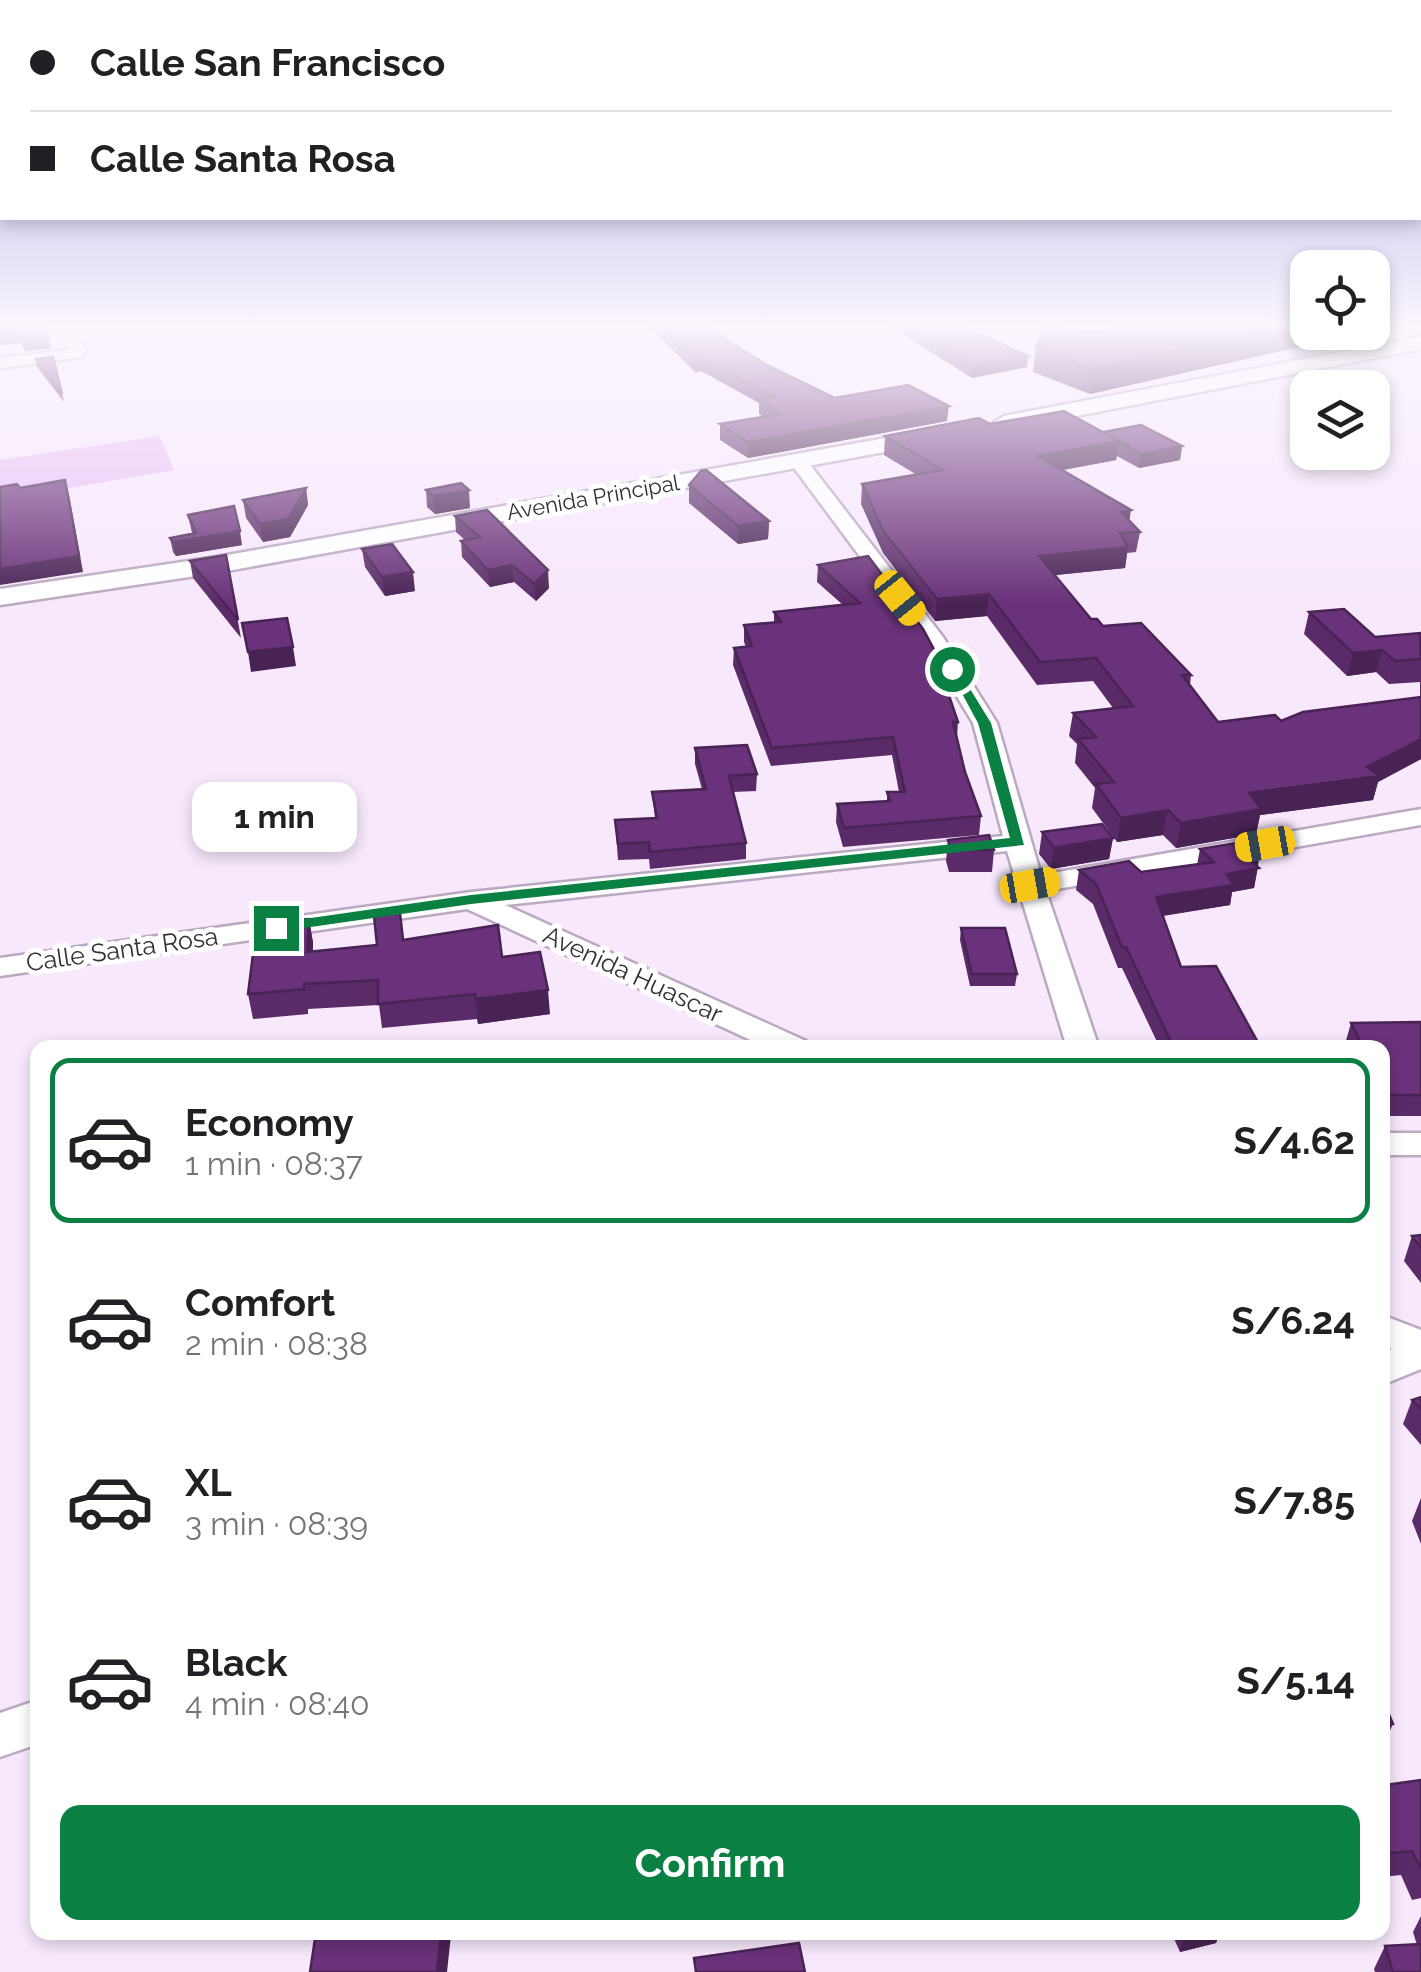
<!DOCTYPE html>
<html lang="en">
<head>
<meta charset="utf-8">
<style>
  :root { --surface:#fff; --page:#f6f6f6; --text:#202124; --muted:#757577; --line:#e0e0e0; --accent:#0b8043 }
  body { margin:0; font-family:Raleway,sans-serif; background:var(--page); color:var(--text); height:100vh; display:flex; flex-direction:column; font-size:38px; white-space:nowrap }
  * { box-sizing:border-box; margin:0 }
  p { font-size:32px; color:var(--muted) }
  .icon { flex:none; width:55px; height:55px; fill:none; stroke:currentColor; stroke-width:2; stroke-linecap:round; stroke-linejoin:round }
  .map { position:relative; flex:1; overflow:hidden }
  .details { position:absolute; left:30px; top:1040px; width:1360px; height:900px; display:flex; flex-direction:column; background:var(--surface); border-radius:20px; box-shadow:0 5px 15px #0003 }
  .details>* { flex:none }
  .hud { position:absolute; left:0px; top:0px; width:1422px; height:220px; box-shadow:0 5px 15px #0003; display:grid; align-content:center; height:220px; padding:0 30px; background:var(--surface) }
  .buttons { position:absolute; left:1290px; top:250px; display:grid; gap:20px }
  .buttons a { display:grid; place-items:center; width:100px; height:100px; border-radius:20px; background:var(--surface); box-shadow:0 5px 15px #0003; font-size:50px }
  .end { position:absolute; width:45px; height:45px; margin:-22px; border:12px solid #0b8043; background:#fff; box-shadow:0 0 0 5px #fff }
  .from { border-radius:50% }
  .bubble { position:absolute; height:70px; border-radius:20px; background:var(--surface); box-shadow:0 5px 15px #0003; font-size:32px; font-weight:700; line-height:70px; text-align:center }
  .car { position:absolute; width:30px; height:60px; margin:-30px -15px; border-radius:12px; box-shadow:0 0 8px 2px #0007; background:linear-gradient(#f5c518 24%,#345 0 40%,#f5c518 0 76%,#345 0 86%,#f5c518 0) }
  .hud b { display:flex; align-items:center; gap:35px; height:95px; font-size:38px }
  .hud b+b { border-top:2px solid var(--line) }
  .hud i { width:25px; height:25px; background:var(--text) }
  ul { padding:18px 0 0; list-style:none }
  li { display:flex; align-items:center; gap:30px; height:165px; margin:0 20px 15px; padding:0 10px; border:5px solid transparent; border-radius:20px }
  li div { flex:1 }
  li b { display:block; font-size:38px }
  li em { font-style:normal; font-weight:700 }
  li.selected { border-color:var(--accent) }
  li>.icon { width:90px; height:90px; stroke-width:1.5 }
  .button { display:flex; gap:20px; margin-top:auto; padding:20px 30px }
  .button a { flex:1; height:115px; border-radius:20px; background:var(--accent); color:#fff; font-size:40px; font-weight:700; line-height:115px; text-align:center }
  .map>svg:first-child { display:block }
  .green { fill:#e8bef6 }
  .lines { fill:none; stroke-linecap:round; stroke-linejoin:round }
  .minor-casing { stroke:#bba9c1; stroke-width:5 }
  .major-casing { stroke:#bba9c1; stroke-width:5 }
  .minor { fill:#fff; fill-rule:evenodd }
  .major { fill:#fff; fill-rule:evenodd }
  .wall { fill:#5b2b69 }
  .shaded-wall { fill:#4a2355 }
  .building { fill:#6a327a; stroke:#4a2355; stroke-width:2.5 }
  .route { fill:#0b8043 }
  .labels { text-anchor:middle; stroke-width:10; stroke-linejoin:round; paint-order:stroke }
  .far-street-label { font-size:22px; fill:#362f38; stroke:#fff }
  .street-label { font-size:25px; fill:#362f38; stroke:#fff }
</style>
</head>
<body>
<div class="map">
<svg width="1421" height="1972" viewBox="0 0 1421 1972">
  <rect width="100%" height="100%" fill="#f7e8fc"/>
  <!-- green -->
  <path class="green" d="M 160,436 L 174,470 L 0,500 L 0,460 Z"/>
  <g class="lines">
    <defs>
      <path id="minor" d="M 52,327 L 67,327 L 86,350 L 81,357 L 0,368 L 0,358 L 70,350 Z
        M 798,456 L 804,457 L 943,637 L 997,723 L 1041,875 L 1421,809 L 1421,825 L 1046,891 L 1099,1048 L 1067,1048 L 1007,851 L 505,905 L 806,1041 L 810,1048 L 768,1048 L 467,909 L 0,976 L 0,958 L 471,892 L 1003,836 L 973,723 L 925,644 L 789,461 Z
        M 1382,1133 L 1421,1133 L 1421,1155 L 1382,1155 Z
        M 1382,1315 L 1421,1330 L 1421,1369 L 1382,1385 L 1382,1353 L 1392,1349 L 1382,1345 Z
        M 38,1700 L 38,1744 L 0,1757 L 0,1713 Z"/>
      <path id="major" d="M 1421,337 L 1421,349 L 1004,430 L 993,423 L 1004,416 Z
        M 937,429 L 949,436 L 945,441 L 216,573 L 0,605 L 0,589 L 216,557 Z"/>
    </defs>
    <!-- minor casing -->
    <use href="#minor" class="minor-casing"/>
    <!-- major casing -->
    <use href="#major" class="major-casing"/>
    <!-- minor -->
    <use href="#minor" class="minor"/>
    <!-- major -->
    <use href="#major" class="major"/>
  </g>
  <!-- wall -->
  <path class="wall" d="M 0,327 L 46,327 L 51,348 L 26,351 L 20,343 L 0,345 Z
    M 649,327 L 706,327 L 767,365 L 835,398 L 947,421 L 748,458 L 720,440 L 720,424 L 763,417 L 759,414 L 759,403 L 701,371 L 695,372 Z
    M 891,327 L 965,327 L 1028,356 L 1027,367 L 972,378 Z
    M 1120,327 L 1308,327 L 1308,332 L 1327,332 L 1323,351 L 1299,347 L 1090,394 L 1033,372 L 1036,347 Z
    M 53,357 L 64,402 L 37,367 L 36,359 Z
    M 990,424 L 1103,432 L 1182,446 L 1180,460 L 1139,468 L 1117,456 L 1116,460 L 1063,470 L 1130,521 L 1140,532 L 1136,552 L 1127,553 L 1125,568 L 1055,575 L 1091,619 L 1191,675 L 1190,685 L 1218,722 L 1281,721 L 1420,698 L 1420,682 L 1389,684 L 1376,672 L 1347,676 L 1304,634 L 1309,612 L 1375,637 L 1421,633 L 1421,759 L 1378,782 L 1373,800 L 1260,815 L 1256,834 L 1176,848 L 1163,835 L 1117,842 L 1092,808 L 1095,788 L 1075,763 L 1077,744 L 1069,736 L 1073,713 L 1113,708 L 1093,681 L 1037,685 L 987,616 L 935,621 L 883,553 L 861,504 L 862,484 L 917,475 L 884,455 L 885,436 Z
    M 689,485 L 769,521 L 768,539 L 738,544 L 689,503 Z
    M 306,488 L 308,505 L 290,537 L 263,542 L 246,518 L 243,500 Z
    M 426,490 L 470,508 L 435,514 L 427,507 Z
    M 188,515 L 242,545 L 176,556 L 173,552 L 170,538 L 192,533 Z
    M 455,516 L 549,588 L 536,601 L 514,582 L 490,587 L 462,557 L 461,541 L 465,540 L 456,532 Z
    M 362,549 L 415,591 L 385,596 L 365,567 Z
    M 226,555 L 241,638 L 193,578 L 190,561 Z
    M 818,565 L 951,681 L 950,697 L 958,722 L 957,737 L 965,772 L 981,816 L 979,835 L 843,847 L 836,822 L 837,804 L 887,801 L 887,792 L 899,792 L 892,755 L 771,766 L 733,665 L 734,648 L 746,647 L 744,642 L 744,625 L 774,623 L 774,612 L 843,605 L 817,582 Z
    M 695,748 L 757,774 L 756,791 L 733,792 L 746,843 L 746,859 L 650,869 L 649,859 L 618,860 L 615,820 L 655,818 L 652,792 L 702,789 L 695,764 Z
    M 1042,832 L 1113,838 L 1109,859 L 1051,869 L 1039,854 Z
    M 948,840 L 994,850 L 992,872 L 949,872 L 946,861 Z
    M 1200,849 L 1258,867 L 1254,888 L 1232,892 L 1230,905 L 1163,916 L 1181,967 L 1261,1048 L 1160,1048 L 1122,968 L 1118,968 L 1093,904 L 1076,890 L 1079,870 L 1141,872 L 1197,865 Z
    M 309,919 L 313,943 L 313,951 L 377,945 L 403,940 L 502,957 L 550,1014 L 478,1024 L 477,1019 L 382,1028 L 379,1005 L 308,1009 L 308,1014 L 253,1019 L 248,994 Z
    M 961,928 L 1017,974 L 1015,986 L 970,986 L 960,940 Z
    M 1421,1022 L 1421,1116 L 1382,1116 L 1382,1048 L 1347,1048 L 1345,1044 L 1351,1023 Z
    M 1421,1235 L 1421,1283 L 1404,1261 L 1412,1236 Z
    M 1421,1397 L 1421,1445 L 1403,1424 L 1412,1400 Z
    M 1421,1498 L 1421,1544 L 1412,1521 Z
    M 1382,1698 L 1393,1724 L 1382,1748 Z
    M 1421,1780 L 1421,1898 L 1412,1900 L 1401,1875 L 1382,1877 L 1382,1792 L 1385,1785 Z
    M 1421,1916 L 1421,1972 L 1375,1972 L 1374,1969 L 1385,1946 L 1417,1945 L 1413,1932 Z
    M 1171,1932 L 1220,1932 L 1216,1943 L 1180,1952 Z"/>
  <!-- shaded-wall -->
  <path class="shaded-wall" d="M 1285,327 L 1303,327 L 1299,347 L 1090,394 L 1093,369 Z
    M 17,333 L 20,343 L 0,345 L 0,334 Z
    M 48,338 L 51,348 L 26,351 L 23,341 Z
    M 1028,356 L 1027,367 L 972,378 L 973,366 Z
    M 700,357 L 701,371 L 695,372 L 695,358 Z
    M 949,406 L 947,421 L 748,458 L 748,442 Z
    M 1119,441 L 1116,460 L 1035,475 L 1038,456 Z
    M 1182,446 L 1180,460 L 1139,468 L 1141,454 Z
    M 306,488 L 308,505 L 290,537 L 263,542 L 260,524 Z
    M 469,490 L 470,508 L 435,514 L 433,496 Z
    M 69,494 L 83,572 L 0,585 L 0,569 Z
    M 1131,510 L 1128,530 L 1121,512 Z
    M 769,521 L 768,539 L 738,544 L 738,526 Z
    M 240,531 L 242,545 L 176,556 L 173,542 Z
    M 1128,547 L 1125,568 L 1036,577 L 1039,556 Z
    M 512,565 L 514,582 L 490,587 L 488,570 Z
    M 548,570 L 549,588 L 536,601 L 534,584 Z
    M 413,572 L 415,591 L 385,596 L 382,577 Z
    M 989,594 L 987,616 L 935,621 L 937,599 Z
    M 293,647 L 296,666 L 251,672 L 248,652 Z
    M 1382,650 L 1376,672 L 1347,676 L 1353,653 Z
    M 1421,739 L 1421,759 L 1378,782 L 1373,800 L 1260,815 L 1256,834 L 1176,848 L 1181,823 L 1249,793 L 1367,767 Z
    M 1168,810 L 1163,835 L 1117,842 L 1121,818 Z
    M 1113,838 L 1109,859 L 1051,869 L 1054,848 Z
    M 1259,859 L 1254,888 L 1232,892 L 1230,905 L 1153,917 L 1156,897 L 1226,874 L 1250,860 Z
    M 309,919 L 313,943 L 311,976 L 307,952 Z
    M 548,990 L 550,1014 L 478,1024 L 476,999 Z
    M 441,1932 L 450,1932 L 451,1935 L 447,1972 L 437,1972 Z
    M 1196,1932 L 1220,1932 L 1216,1943 L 1180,1952 L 1186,1935 Z"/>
  <!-- building -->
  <path class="building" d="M 0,327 L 46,327 L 48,338 L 23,341 L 17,333 L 0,334 Z
    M 663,327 L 706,327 L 767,365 L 835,398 L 908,385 L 949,406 L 748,442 L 720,424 L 781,414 L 759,399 L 775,397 L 700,357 L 695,358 Z
    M 909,327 L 965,327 L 1028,356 L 973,366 Z
    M 1046,327 L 1099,332 L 1120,327 L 1285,327 L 1093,369 L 1036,347 Z
    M 53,357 L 62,394 L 36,359 Z
    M 1064,411 L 1119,441 L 1038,456 L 1131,510 L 1121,512 L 1140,532 L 1120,533 L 1128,547 L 1039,556 L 1091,619 L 1097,619 L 1103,626 L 1141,623 L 1191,675 L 1182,675 L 1218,722 L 1275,715 L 1281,721 L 1303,712 L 1421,697 L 1421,739 L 1367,767 L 1379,776 L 1249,793 L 1261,809 L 1181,823 L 1168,810 L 1121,818 L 1096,784 L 1114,782 L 1078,739 L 1096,737 L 1073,713 L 1133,706 L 1096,658 L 1040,662 L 989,594 L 937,599 L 884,532 L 862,484 L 943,470 L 885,436 L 979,418 L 990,424 Z
    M 1141,425 L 1182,446 L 1141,454 L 1103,432 Z
    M 706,470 L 769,521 L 738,526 L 689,485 L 701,471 Z
    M 65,480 L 79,556 L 0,569 L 0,487 L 17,484 L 20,488 Z
    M 461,483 L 469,490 L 433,496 L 426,490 Z
    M 306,488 L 288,519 L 260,524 L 243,500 Z
    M 234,506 L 240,531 L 173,542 L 170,538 L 196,533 L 188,515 Z
    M 487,510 L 548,570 L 534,584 L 512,565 L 488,570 L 461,541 L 480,537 L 455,516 Z
    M 392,544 L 413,572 L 382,577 L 362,549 Z
    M 226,555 L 238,620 L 190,561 Z
    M 868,556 L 923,629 L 951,681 L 944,681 L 958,722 L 953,722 L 965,772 L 981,816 L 844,828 L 837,804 L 890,801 L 887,792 L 905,792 L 893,737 L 772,748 L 734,648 L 752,646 L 744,625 L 781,622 L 774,612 L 860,603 L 818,565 Z
    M 1344,609 L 1375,637 L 1420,633 L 1421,659 L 1395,661 L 1382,650 L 1353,653 L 1309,612 Z
    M 287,618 L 293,647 L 248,652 L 242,623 Z
    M 747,745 L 757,774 L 729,776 L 746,843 L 650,852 L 649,842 L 618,844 L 615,820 L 657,818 L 652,792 L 706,789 L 695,748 Z
    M 1102,824 L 1113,838 L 1054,848 L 1042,832 Z
    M 989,835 L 994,850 L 951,850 L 948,840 Z
    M 1242,842 L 1259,859 L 1250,860 L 1259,868 L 1226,874 L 1234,885 L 1156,897 L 1181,967 L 1216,966 L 1261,1048 L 1174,1048 L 1126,947 L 1122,947 L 1096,884 L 1079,870 L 1129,861 L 1141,872 L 1214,862 L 1200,849 Z
    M 400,913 L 403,940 L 498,925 L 502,957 L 540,952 L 548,990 L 476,999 L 475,994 L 378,1004 L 378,980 L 304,984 L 304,989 L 248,994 L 257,922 L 309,919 L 307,952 L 377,945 L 374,916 Z
    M 961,928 L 1005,928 L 1017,974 L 972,974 Z
    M 1421,1022 L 1421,1095 L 1382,1095 L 1382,1048 L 1364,1048 L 1351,1023 Z
    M 1421,1235 L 1421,1248 L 1412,1236 Z
    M 1421,1397 L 1421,1409 L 1412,1400 Z
    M 1382,1698 L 1393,1724 L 1382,1725 Z
    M 1421,1780 L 1421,1869 L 1412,1851 L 1382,1854 L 1382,1795 L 1389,1794 L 1385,1785 Z
    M 316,1932 L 441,1932 L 437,1972 L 310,1972 Z
    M 799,1943 L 805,1972 L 696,1972 L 694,1958 Z
    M 1421,1944 L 1421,1972 L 1393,1972 L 1385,1946 Z"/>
  <!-- sky -->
  <linearGradient id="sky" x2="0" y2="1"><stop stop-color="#969fde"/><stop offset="0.54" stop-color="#fbf5fe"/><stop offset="1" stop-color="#fbf5fe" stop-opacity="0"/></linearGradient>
  <rect width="1421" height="603" fill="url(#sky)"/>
  <!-- route -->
  <path class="route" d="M 947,666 L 956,666 L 991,723 L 1024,845 L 471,904 L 276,932 L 268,928 L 276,923 L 471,895 L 1010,838 L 978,723 Z"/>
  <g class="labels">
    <!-- far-street labels -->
    <g class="far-street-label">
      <text transform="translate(593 497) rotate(-10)" y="8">Avenida Principal</text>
    </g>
    <!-- street labels -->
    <g class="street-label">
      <text transform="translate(122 949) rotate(-8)" y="9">Calle Santa Rosa</text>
      <text transform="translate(633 974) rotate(25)" y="9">Avenida Huascar</text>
    </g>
  </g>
</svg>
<div class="buttons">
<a><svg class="icon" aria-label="locate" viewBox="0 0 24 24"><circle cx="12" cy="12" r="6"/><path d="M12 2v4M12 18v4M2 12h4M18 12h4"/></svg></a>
<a><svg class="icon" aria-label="layers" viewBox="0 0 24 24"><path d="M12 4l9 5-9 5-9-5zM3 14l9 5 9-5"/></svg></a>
</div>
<i class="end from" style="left:952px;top:669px"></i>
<i class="end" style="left:276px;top:928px"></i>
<div class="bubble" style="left:192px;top:782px;width:165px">1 min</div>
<i class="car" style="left:900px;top:598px;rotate:141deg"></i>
<i class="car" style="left:1265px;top:844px;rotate:260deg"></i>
<i class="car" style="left:1030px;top:885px;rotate:80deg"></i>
<div class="hud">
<b><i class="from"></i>Calle San Francisco</b>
<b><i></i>Calle Santa Rosa</b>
</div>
<section class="details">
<ul>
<li class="selected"><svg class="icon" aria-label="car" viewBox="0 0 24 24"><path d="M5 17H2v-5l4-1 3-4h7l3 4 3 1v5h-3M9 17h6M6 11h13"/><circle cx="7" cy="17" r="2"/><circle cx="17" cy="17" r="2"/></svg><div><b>Economy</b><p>1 min · 08:37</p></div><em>S/4.62</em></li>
<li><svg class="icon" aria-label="car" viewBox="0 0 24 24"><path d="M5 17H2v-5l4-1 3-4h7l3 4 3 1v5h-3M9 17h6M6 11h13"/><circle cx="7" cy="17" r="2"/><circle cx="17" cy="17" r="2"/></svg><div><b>Comfort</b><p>2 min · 08:38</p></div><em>S/6.24</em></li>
<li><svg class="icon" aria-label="car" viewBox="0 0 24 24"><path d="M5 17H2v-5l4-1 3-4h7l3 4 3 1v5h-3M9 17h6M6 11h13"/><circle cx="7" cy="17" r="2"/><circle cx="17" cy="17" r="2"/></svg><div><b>XL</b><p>3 min · 08:39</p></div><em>S/7.85</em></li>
<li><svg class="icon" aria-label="car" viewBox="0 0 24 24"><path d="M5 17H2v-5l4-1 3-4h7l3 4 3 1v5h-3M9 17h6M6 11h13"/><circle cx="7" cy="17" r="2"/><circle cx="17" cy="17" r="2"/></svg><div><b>Black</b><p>4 min · 08:40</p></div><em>S/5.14</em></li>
</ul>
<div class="button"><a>Confirm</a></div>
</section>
</div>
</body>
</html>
